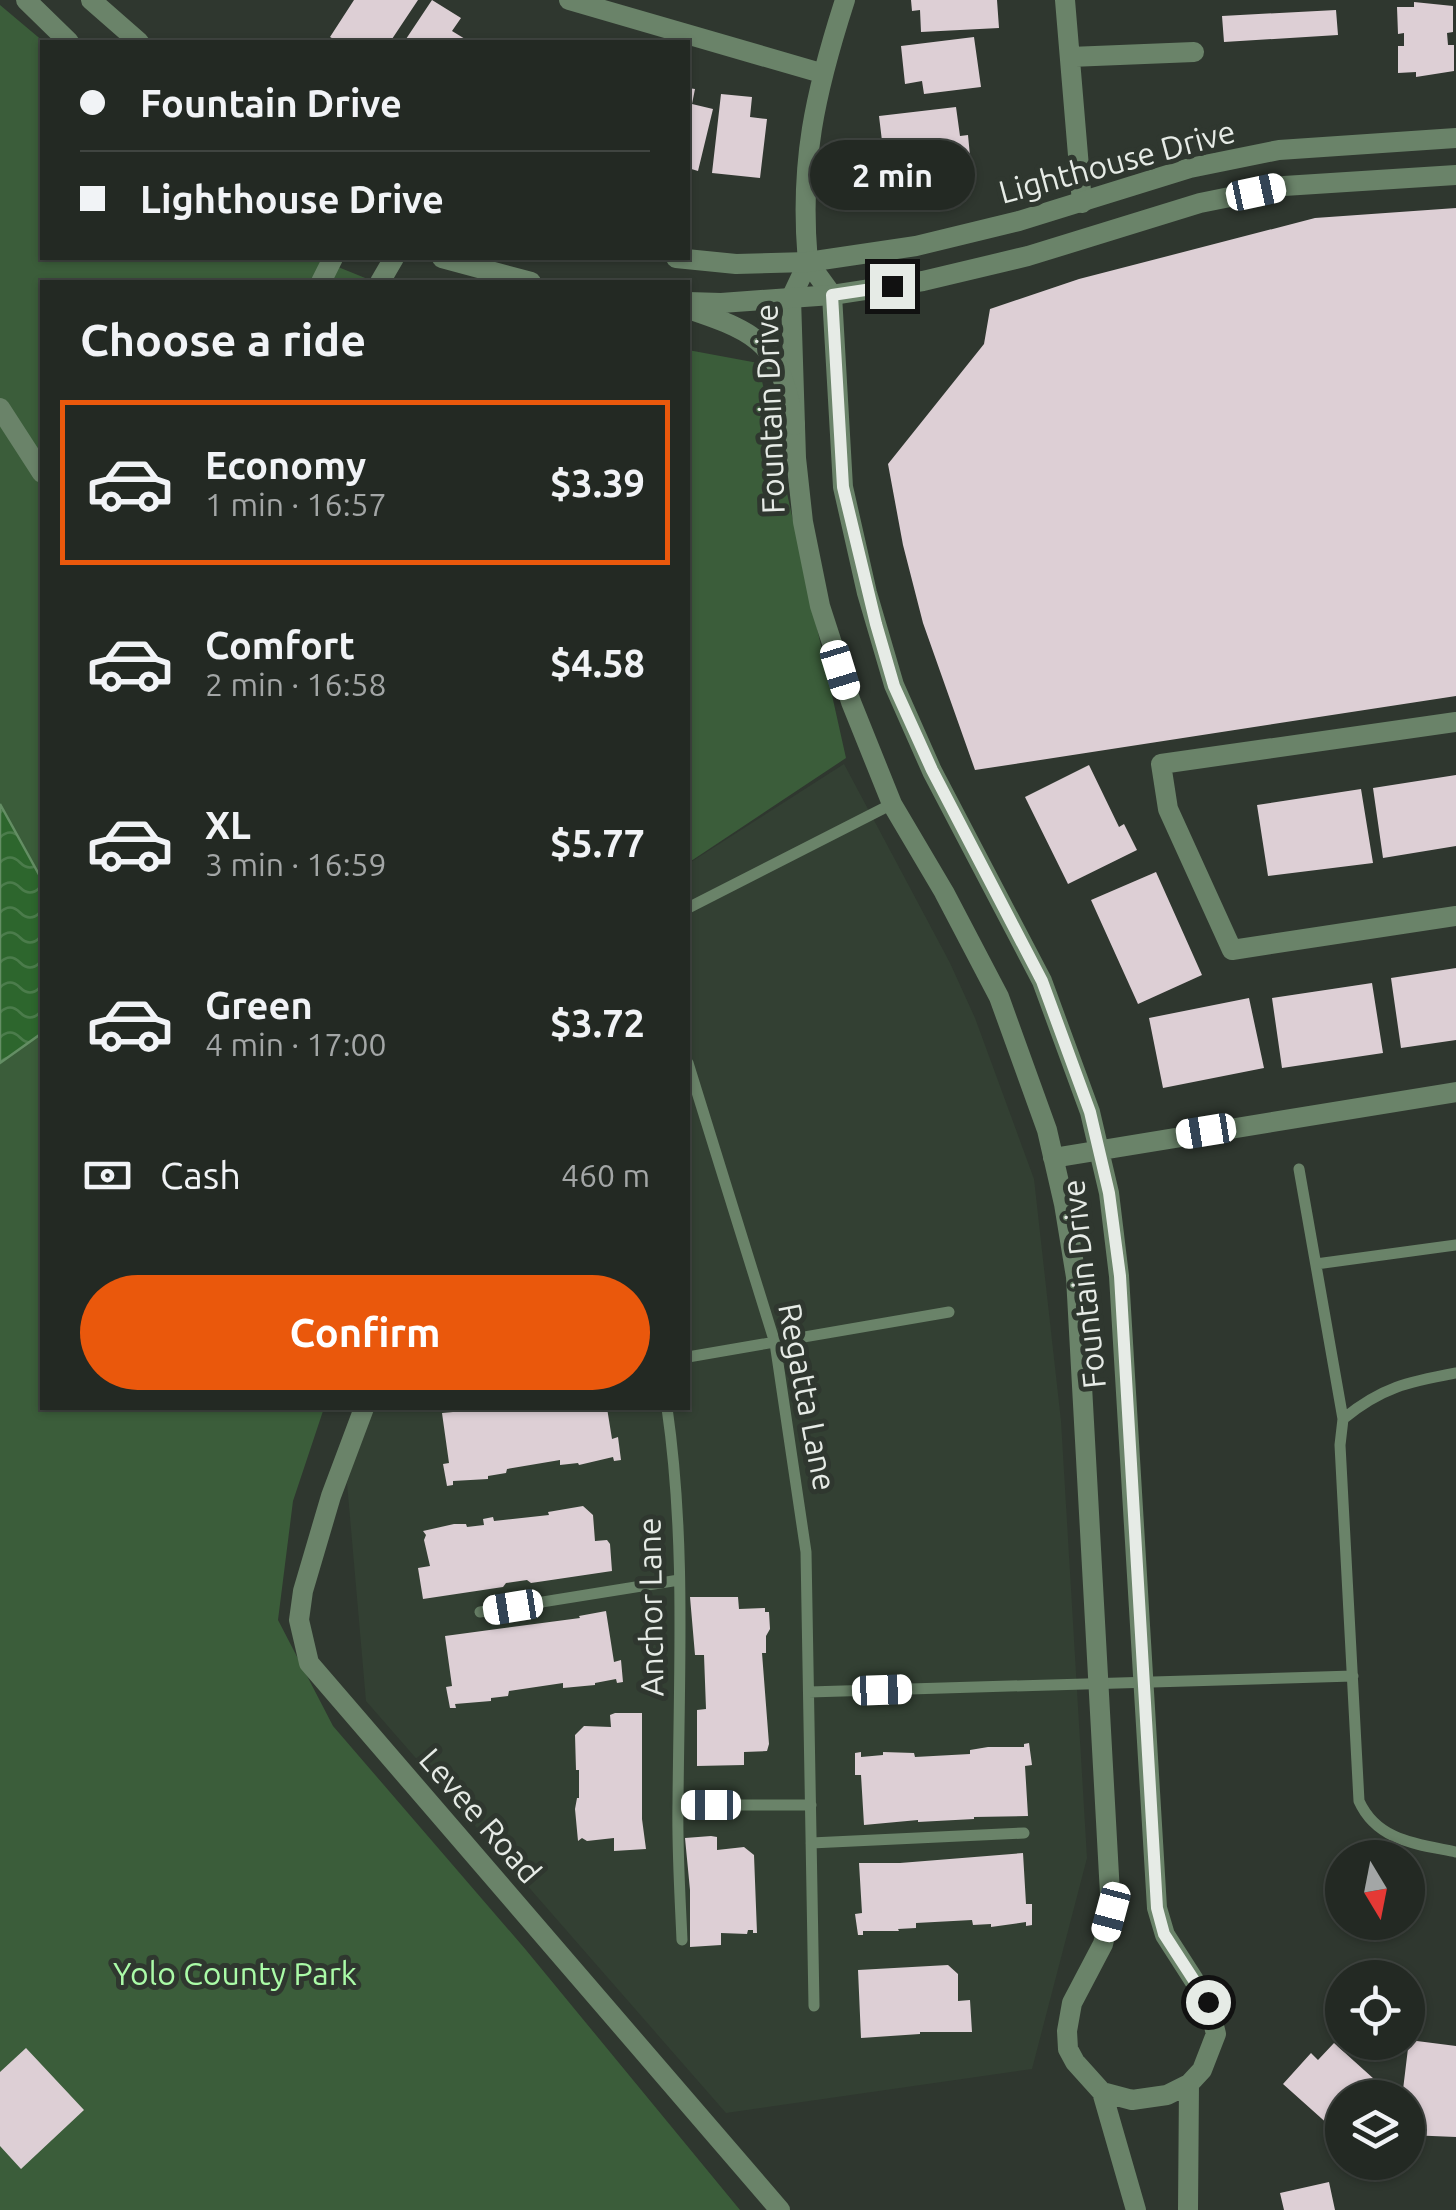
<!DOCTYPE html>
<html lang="en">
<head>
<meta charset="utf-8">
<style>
  :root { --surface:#232923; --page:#2b312b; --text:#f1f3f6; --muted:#a3a6a6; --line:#404541; --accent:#ea580c }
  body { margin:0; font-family:Ubuntu,sans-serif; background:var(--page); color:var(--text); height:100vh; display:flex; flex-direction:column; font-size:38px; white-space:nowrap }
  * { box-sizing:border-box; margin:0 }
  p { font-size:32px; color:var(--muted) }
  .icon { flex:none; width:55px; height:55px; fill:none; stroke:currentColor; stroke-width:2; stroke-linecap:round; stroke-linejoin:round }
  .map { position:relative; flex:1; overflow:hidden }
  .panel { position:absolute; left:40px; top:280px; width:650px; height:1130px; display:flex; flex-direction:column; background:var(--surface); border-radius:0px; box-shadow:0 2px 8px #0004,0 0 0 2px var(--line) }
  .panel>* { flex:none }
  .top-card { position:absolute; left:40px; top:40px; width:650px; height:220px; border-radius:0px; box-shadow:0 2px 8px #0004,0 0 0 2px var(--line); display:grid; align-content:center; height:220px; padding:0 40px; background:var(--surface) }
  .needle { width:65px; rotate:170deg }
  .tools { position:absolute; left:1325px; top:1840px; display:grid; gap:20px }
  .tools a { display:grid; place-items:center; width:100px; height:100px; border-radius:50%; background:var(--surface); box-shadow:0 2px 8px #0004,0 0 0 2px var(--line); font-size:50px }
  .end { position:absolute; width:45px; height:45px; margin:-22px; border:12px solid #e6ebe6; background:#111; box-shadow:0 0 0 5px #111 }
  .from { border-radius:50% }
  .bubble { position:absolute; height:70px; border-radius:35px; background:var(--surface); box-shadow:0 2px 8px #0004,0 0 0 2px var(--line); font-size:32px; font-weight:600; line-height:70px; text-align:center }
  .car { position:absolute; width:30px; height:60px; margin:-30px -15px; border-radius:12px; box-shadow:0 0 8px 2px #0007; background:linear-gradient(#fff 24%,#345 0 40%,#fff 0 76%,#345 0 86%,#fff 0) }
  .top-card b { display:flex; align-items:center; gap:35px; height:95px; font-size:38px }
  .top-card b+b { border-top:2px solid var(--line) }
  .top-card i { width:25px; height:25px; background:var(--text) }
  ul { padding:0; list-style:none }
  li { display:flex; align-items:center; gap:30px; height:165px; margin:0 20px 15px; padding:0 20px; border:5px solid transparent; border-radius:0px }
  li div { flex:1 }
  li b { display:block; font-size:38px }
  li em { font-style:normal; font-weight:600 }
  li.on { border-color:var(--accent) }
  li>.icon { width:90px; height:90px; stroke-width:1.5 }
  h2 { padding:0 40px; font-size:45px; line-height:120px }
  .pay { display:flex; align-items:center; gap:25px; height:110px; padding:0 40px; font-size:38px }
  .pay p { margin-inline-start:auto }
  .button { display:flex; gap:20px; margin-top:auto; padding:20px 40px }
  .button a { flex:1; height:115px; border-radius:60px; background:var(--accent); color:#fff; font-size:40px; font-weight:600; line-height:115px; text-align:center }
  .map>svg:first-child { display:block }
  .built { fill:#334033 }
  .park { fill:#3b5d3a }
  .water { fill:url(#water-waves); stroke:#648e64; stroke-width:2.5 }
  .building { fill:#ddcfd5 }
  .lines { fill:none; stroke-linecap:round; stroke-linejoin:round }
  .service { stroke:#6a8369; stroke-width:11 }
  .minor { stroke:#6a8369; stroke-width:20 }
  .tertiary { stroke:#6a8369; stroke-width:20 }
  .route { stroke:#e6ebe6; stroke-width:12 }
  .labels { text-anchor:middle; stroke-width:10; stroke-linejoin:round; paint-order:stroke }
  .street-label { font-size:32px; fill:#e6ebe6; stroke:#2f372f }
  .park-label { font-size:32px; fill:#aafba7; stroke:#2f372f }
</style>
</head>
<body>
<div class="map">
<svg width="1456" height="2210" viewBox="0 0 1456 2210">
  <defs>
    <pattern id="water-waves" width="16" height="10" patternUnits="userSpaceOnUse" patternTransform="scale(2.5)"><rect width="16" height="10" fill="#2d662d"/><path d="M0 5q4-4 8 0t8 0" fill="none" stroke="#4b7c4b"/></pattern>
  </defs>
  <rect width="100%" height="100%" fill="#2f372f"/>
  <!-- built -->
  <path class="built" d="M 844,764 L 950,963 L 975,1018 L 1034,1179 L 1061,1421 L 1087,1858 L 1032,2069 L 726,2113 L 366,1701 L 347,1483 L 371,1408 L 688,1408 L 688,864 Z"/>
  <!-- park -->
  <path class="park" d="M 0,5 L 44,42 L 42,258 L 316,258 L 375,282 L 42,282 L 42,1408 L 324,1408 L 293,1501 L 278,1620 L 333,1726 L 526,1950 L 740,2210 L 0,2210 Z
    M 688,350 L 758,363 L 846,758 L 688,863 Z"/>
  <!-- water -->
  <path class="water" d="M 0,804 L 42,880 L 42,1033 L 0,1063 Z"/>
  <!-- building -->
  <path class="building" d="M 354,0 L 418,0 L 390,42 L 339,42 L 330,37 Z
    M 432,0 L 461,18 L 452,31 L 470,42 L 404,42 Z
    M 911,0 L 997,0 L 999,28 L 921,32 L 920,10 L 912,11 Z
    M 1414,2 L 1453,6 L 1453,32 L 1447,33 L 1448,45 L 1454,45 L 1454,71 L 1416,77 L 1416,72 L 1398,73 L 1398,46 L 1404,46 L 1404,33 L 1398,34 L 1397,7 L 1414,7 Z
    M 1336,10 L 1338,35 L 1224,42 L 1222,16 Z
    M 974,37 L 981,87 L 924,94 L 922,81 L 905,84 L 901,46 Z
    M 688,88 L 695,89 L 692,104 L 713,109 L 698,171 L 688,168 Z
    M 721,94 L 752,97 L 750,117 L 767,119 L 760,178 L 712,173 Z
    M 956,107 L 960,136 L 968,135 L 970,156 L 885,166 L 879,116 Z
    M 1456,208 L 1456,696 L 975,770 L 923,623 L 903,545 L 888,464 L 984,344 L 990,309 L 1079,279 L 1315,218 Z
    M 1089,765 L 1119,827 L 1124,824 L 1137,850 L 1068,884 L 1025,797 Z
    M 1456,775 L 1456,846 L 1383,858 L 1373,788 Z
    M 1361,789 L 1373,863 L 1268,876 L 1257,805 Z
    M 1156,872 L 1202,975 L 1138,1004 L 1091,900 Z
    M 1456,968 L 1456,1040 L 1401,1048 L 1391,978 Z
    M 1372,983 L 1383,1053 L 1282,1068 L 1272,998 Z
    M 1249,998 L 1264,1068 L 1163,1088 L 1149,1018 Z
    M 497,1408 L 607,1408 L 612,1439 L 618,1437 L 621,1460 L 614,1461 L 613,1457 L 579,1465 L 578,1463 L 560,1465 L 560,1460 L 507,1469 L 506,1473 L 488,1476 L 488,1479 L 453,1481 L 453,1485 L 447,1486 L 443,1464 L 449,1463 L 442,1413 Z
    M 583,1506 L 593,1515 L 595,1541 L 607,1540 L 610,1544 L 612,1571 L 531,1583 L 527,1580 L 506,1583 L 503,1587 L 423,1599 L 418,1568 L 430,1566 L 424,1540 L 426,1535 L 423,1531 L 454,1524 L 466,1524 L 467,1527 L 484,1525 L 483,1519 L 493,1517 L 494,1521 L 549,1515 L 548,1512 Z
    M 690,1597 L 738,1597 L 739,1609 L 765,1608 L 765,1612 L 769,1612 L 770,1629 L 766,1636 L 766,1653 L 762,1653 L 769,1744 L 767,1751 L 744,1752 L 744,1765 L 697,1766 L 697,1710 L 706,1709 L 704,1655 L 695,1655 Z
    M 606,1611 L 614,1662 L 621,1660 L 623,1682 L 617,1683 L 616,1679 L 595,1683 L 595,1685 L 563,1688 L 563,1683 L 509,1691 L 508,1696 L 491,1698 L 491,1701 L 455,1704 L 456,1708 L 450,1708 L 446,1687 L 452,1686 L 445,1636 L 580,1618 L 579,1616 Z
    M 615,1713 L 642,1713 L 642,1819 L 646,1849 L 614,1851 L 614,1838 L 587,1841 L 582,1838 L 578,1841 L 575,1809 L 577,1798 L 579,1798 L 579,1770 L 576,1770 L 575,1735 L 584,1726 L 611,1727 L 610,1715 Z
    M 1029,1743 L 1032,1765 L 1025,1766 L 1028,1816 L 974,1817 L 974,1819 L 918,1822 L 918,1820 L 864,1825 L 861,1775 L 855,1775 L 855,1753 L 861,1752 L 861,1757 L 883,1755 L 883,1752 L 914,1753 L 915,1757 L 970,1754 L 970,1750 L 988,1747 L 1024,1747 L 1024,1744 Z
    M 711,1836 L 717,1837 L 717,1850 L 744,1847 L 754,1855 L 757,1933 L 753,1933 L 753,1930 L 748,1930 L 747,1934 L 721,1933 L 721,1945 L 690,1947 L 690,1890 L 685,1838 Z
    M 1023,1853 L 1026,1904 L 1032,1904 L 1032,1925 L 1026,1926 L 1026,1922 L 991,1927 L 991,1924 L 973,1925 L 972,1920 L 916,1923 L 916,1928 L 898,1929 L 899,1931 L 863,1931 L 863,1935 L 858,1935 L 855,1914 L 862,1913 L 859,1863 L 900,1863 Z
    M 948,1965 L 958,1974 L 958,2001 L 970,2000 L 972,2032 L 920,2032 L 920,2034 L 861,2038 L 858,1970 Z
    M 1409,2040 L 1456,2046 L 1456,2137 L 1408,2135 L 1408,2098 L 1402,2098 Z
    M 1334,2043 L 1384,2088 L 1375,2098 L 1342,2098 L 1340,2135 L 1283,2084 L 1311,2053 L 1318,2060 Z
    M 26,2048 L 84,2110 L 21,2169 L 0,2146 L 0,2072 Z
    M 1329,2182 L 1335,2210 L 1284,2210 L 1280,2193 Z"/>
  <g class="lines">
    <!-- service -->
    <path class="service" d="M 688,908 L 892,804
      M 688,1063 L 775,1343 L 806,1552 L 814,2006
      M 1299,1169 L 1343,1419
      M 1316,1264 L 1456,1245
      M 688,1357 L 949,1312
      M 1456,1373 C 1408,1382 1382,1387 1343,1419 L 1340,1445 L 1359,1801 C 1377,1841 1417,1844 1456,1852
      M 667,1408 C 686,1539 679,1671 678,1803 C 677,1848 680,1894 682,1940
      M 480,1612 L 679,1580
      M 809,1692 L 1353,1676
      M 678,1805 L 811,1805
      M 811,1843 L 1024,1833"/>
    <!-- minor -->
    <path class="minor" d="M 569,0 L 821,73
      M 1065,0 L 1082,203
      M 1070,57 L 1194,52
      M 808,262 L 791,298 L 796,458 L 803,522 L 820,606 L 851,702 L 892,804 L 944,892 L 999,997 L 1047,1130 L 1064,1204 L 1076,1277 L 1111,1912 L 1103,1944 L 1072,2003 L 1067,2031 L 1068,2049 L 1075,2062 L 1102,2092 L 1136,2210
      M 808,262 L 832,295 L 843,487 L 867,593 L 894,685 L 932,771 L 1042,981 L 1090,1112 L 1109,1193 L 1119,1276 L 1157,1908 L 1165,1935 L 1208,2002 L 1216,2034 L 1202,2070 L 1189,2084 L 1167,2095 L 1132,2100 L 1102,2092
      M 808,262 C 799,164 815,93 845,0
      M 321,282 L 333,258
      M 380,282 L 394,258
      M 0,408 L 42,473
      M 1456,722 L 1161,764 L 1168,809 L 1232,950 L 1456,916
      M 1053,1158 L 1456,1092
      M 364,1408 L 331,1496 L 303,1591 L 299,1620 L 309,1663 L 780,2210
      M 1188,2210 L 1189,2084"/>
    <!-- tertiary -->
    <path class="tertiary" d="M 26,0 L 69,42
      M 91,0 L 139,42
      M 442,258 L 531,282
      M 676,258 L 736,264 L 808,262 L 916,246 L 1019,221 L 1190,168 L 1279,150 L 1456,138
      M 688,302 L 721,303 L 832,295 L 923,281 L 1028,256 L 1200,203 L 1284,186 L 1456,175
      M 688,309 C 764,334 778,345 795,425"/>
  </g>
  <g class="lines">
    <!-- route -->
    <path class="route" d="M 892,286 L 832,295 L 843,487 L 876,624 L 894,686 L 932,770 L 1042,981 L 1090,1112 L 1109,1193 L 1120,1276 L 1157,1908 L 1164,1934 L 1208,2002"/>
  </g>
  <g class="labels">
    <!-- street labels -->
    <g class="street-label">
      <text transform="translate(1117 162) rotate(-15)" y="11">Lighthouse Drive</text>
      <text transform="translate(770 409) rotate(-92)" y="11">Fountain Drive</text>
      <text transform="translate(1084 1284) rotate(-96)" y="11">Fountain Drive</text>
      <text transform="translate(807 1397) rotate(79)" y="11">Regatta Lane</text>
      <text transform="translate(651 1607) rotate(-91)" y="11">Anchor Lane</text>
      <text transform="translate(480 1816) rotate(49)" y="11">Levee Road</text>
    </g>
    <!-- park labels -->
    <g class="park-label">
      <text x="235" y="1985">Yolo County Park</text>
    </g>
  </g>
</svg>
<div class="tools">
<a><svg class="needle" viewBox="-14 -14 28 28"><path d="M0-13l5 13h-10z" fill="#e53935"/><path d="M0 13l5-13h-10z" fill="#a3a6a6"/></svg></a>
<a><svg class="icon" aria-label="locate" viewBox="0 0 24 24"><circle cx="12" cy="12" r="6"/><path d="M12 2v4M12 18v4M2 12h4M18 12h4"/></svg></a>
<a><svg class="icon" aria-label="layers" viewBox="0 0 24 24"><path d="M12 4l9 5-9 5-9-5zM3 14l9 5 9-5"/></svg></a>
</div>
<i class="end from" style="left:1208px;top:2002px"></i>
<i class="end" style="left:892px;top:286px"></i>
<div class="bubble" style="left:810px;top:140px;width:165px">2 min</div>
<i class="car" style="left:1256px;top:192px;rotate:78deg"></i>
<i class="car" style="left:840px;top:670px;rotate:163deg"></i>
<i class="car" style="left:1206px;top:1131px;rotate:261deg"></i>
<i class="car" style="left:513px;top:1607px;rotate:261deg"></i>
<i class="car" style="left:882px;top:1690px;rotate:88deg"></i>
<i class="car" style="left:711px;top:1805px;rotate:270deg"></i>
<i class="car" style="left:1111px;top:1912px;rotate:195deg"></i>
<div class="top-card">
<b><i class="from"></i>Fountain Drive</b>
<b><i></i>Lighthouse Drive</b>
</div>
<section class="panel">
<h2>Choose a ride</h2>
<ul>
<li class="on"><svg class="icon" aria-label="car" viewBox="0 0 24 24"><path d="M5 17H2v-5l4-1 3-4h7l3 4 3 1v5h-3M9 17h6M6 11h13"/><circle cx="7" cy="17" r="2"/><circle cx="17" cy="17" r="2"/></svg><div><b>Economy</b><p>1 min · 16:57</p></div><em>$3.39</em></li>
<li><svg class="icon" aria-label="car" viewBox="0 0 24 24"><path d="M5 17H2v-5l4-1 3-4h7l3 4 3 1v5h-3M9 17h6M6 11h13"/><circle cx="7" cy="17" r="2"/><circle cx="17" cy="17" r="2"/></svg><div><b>Comfort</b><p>2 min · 16:58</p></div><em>$4.58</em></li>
<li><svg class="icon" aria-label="car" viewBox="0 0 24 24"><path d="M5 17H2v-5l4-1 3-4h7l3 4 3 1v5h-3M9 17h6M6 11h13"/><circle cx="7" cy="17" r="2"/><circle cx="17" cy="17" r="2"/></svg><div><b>XL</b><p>3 min · 16:59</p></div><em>$5.77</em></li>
<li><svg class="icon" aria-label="car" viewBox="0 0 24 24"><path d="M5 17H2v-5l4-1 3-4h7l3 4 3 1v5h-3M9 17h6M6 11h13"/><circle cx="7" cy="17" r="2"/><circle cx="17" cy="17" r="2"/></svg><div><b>Green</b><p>4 min · 17:00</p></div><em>$3.72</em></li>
</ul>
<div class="pay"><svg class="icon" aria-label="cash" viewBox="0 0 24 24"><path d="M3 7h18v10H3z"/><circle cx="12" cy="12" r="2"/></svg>Cash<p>460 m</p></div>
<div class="button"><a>Confirm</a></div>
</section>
</div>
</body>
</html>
